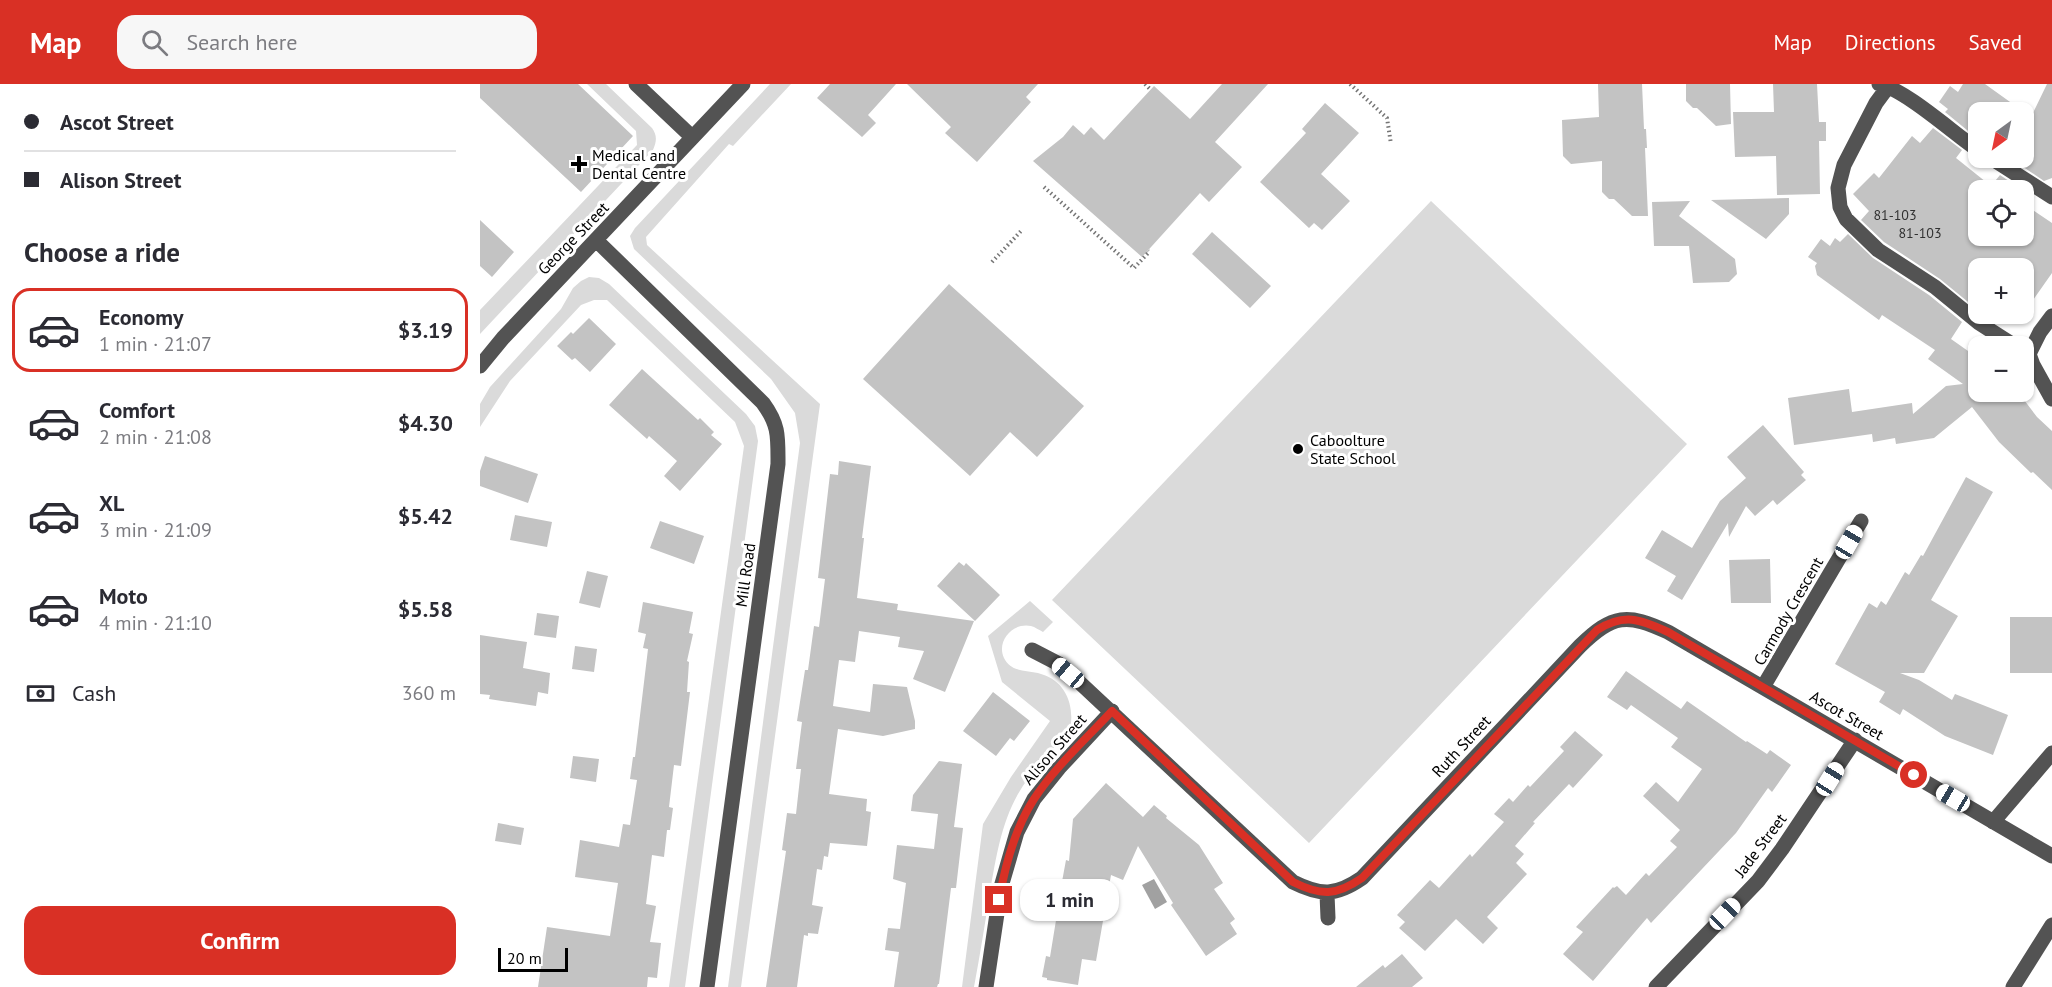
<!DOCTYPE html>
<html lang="en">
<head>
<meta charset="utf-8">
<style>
  :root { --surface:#fff; --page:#f7f7f7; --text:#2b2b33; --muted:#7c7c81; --line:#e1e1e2; --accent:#d93025 }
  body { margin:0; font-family:"PT Sans",sans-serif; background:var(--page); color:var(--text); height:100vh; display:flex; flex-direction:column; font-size:22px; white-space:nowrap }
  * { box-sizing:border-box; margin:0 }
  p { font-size:20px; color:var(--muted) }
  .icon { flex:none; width:33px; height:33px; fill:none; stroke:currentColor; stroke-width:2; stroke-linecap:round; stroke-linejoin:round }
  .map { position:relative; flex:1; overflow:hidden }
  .details { display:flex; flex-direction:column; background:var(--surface); width:480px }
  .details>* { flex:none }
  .top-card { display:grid; align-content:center; height:132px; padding:0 24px; background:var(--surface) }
  .needle { width:39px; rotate:213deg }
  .fabs { position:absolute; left:1488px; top:18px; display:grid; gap:12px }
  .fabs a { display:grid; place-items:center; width:66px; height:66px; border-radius:12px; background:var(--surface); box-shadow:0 2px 4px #0004; font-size:30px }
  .scale { position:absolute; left:18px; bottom:15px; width:70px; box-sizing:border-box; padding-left:6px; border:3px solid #000; border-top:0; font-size:16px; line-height:21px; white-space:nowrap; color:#000; -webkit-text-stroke:4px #fff; paint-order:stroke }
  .end { position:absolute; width:27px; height:27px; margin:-14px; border:8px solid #d93025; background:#fff; box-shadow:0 0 0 3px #fff }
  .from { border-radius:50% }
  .bubble { position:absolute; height:42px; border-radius:18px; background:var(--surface); box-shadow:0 2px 4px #0004; font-size:20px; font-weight:800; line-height:42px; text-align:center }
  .car { position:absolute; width:18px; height:36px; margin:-18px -9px; border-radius:8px; box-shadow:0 0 4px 2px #0007; background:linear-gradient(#fff 24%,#345 0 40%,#fff 0 76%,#345 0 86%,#fff 0) }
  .top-card b { display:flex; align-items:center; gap:21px; height:57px; font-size:22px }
  .top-card b+b { border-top:2px solid var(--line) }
  .top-card i { width:15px; height:15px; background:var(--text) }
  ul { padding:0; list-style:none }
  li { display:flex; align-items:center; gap:18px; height:84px; margin:0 12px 9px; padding:0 12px; border:3px solid transparent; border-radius:18px }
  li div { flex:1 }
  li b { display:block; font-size:22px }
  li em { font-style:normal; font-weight:800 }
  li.selected { border-color:var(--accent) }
  li>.icon { width:54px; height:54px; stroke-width:1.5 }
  h2 { padding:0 24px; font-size:27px; line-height:72px }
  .pay { display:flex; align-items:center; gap:15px; height:66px; padding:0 24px; font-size:22px }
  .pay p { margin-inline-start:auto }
  .cta { display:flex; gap:12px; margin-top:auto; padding:12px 24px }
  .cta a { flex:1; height:69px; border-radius:18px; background:var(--accent); color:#fff; font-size:24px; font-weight:800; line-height:69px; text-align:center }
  header { display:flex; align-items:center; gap:36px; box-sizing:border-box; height:84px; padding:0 30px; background:var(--accent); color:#fff }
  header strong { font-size:28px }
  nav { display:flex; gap:33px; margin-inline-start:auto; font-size:21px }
  .search { width:420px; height:54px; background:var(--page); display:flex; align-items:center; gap:15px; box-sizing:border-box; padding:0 21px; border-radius:18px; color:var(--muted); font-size:22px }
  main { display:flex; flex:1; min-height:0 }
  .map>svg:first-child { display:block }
  .green { fill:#dadada }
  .water { fill:#a1a1a1 }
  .building { fill:#c3c3c3 }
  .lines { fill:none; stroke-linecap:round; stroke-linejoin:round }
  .path { stroke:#757575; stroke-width:4; stroke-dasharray:1.5 3; stroke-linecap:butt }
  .minor { stroke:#535353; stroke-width:15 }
  .route { stroke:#d93025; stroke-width:8 }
  .poi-dot { fill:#000; stroke:#fff; stroke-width:2 }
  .labels { text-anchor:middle; stroke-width:6; stroke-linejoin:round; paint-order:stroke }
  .number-label { font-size:14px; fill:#313131 }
  .poi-label { font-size:16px; fill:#000; stroke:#fff; text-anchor:start }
  .street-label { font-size:16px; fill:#000; stroke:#fff }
</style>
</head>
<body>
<header>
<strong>Map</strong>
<div class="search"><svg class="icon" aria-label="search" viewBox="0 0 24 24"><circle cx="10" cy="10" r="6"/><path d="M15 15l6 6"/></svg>Search here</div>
<nav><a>Map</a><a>Directions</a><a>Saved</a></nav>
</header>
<main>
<section class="details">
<div class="top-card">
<b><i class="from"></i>Ascot Street</b>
<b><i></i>Alison Street</b>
</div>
<h2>Choose a ride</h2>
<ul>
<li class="selected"><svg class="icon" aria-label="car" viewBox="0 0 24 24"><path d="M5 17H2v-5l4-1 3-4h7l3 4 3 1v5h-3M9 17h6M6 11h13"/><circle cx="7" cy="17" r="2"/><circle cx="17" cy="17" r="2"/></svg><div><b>Economy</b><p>1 min · 21:07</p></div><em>$3.19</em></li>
<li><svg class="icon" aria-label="car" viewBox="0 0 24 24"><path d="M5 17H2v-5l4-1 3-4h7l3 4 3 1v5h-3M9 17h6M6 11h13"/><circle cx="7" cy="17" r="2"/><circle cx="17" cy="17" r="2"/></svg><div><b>Comfort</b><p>2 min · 21:08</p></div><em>$4.30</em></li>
<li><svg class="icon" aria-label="car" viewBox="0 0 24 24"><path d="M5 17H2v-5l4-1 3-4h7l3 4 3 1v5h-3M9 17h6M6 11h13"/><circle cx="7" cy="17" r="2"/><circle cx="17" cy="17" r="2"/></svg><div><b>XL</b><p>3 min · 21:09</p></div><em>$5.42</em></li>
<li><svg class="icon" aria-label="car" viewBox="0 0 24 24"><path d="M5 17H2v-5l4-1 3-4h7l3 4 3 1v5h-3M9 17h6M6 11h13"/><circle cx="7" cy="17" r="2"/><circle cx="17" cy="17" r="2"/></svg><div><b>Moto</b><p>4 min · 21:10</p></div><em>$5.58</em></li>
</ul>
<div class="pay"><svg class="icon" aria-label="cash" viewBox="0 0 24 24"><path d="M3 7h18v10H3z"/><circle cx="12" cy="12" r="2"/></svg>Cash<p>360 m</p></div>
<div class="cta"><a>Confirm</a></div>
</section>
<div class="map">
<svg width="1572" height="903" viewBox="0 0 1572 903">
  <rect width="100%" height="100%" fill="#fff"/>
  <!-- green -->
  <path class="green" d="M 107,0 L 126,0 L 172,44 C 177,51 177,57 173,66 L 0,250 L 0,226 L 157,61 L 156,47 Z
    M 290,0 L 311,0 L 253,62 L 249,60 L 166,153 L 167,161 L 340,320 L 261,903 L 248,903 L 320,359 L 315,329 L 291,295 L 154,165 L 150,152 L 155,144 Z
    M 951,117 L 1207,360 L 829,759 L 572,516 Z
    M 109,193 L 119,194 L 129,200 L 266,330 L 275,342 L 278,357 L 205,903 L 189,903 L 264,362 L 255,338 L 127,216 L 114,216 L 101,221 L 30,297 L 0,343 L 0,320 L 10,303 L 81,225 L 93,204 L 101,197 Z
    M 550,517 L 573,538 L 563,548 C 559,546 555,543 551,542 C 533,538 516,557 524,574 C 531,589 548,586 561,590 C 586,597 595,622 590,646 C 572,666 551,687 538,710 C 521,740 516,774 510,808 C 505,839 500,871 494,903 L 482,903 L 503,740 L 531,693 L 570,637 L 522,598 L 508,552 Z"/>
  <!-- water -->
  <path class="water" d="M 674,795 L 687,818 L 675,825 L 662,801 Z"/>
  <!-- building -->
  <path class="building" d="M 0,0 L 98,0 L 153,52 L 101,108 L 0,14 Z
    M 350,0 L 416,0 L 388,31 L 396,39 L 382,53 L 337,14 Z
    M 427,0 L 558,0 L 546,13 L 551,18 L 497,78 L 465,49 L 471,43 Z
    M 742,0 L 788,0 L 735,58 L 762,83 L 729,118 L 720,109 L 662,173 L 553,77 L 583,53 L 593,41 L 604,51 L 611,43 L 624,56 L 674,2 L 710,35 Z
    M 1118,0 L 1162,0 L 1164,45 L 1166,45 L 1167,64 L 1165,64 L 1168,132 L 1152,132 L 1134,115 L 1129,115 L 1122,108 L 1122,77 L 1091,80 L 1083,72 L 1082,36 L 1119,33 Z
    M 1206,0 L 1250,0 L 1251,40 L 1236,42 L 1217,24 L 1213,24 L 1206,17 Z
    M 1293,0 L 1337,0 L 1339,38 L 1346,38 L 1346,57 L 1339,57 L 1340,110 L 1297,111 L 1296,72 L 1255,73 L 1253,28 L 1294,28 Z
    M 1483,0 L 1505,0 L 1551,33 L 1567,0 L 1572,0 L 1572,94 L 1564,97 L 1533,76 L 1536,74 L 1544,74 L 1544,28 L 1498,28 L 1498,44 L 1493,51 L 1465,28 L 1468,25 L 1459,18 L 1470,2 L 1478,8 Z
    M 845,19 L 879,49 L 841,90 L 870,117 L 842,146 L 834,139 L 829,144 L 780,98 L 826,49 L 822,45 Z
    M 1453,44 L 1482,66 L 1476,74 L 1511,102 L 1520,91 L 1541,105 L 1498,106 L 1498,152 L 1544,152 L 1544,120 L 1572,139 L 1572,189 L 1544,229 L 1544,184 L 1498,184 L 1498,215 L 1493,222 L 1460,195 L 1404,158 L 1381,136 L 1389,127 L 1373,110 L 1394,89 L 1399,94 L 1432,52 L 1440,59 Z
    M 1309,114 L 1309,130 L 1286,155 L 1231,116 Z
    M 1210,117 L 1199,132 L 1255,175 L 1257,190 L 1249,198 L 1213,199 L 1209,162 L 1174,162 L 1172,118 Z
    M 0,136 L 34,168 L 12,193 L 0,182 Z
    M 732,148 L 791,202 L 770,224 L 712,170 Z
    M 1368,150 L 1393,174 L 1449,211 L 1482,238 L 1471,255 L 1498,274 L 1498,308 L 1538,308 L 1557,333 L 1572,347 L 1572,406 L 1553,388 L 1551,389 L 1519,358 L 1492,323 L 1454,354 L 1416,360 L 1415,354 L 1393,358 L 1392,350 L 1314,361 L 1308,314 L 1369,305 L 1372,328 L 1432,319 L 1433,330 L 1466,302 L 1483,300 L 1448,275 L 1455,266 L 1402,231 L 1399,236 L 1337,191 L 1335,182 L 1337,179 L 1328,173 L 1341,155 L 1350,162 L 1355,154 L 1360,158 Z
    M 469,200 L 604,322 L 557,373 L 530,348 L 490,392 L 383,295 Z
    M 109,234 L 136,260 L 110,288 L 95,274 L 92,276 L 77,262 L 91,248 L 93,250 Z
    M 162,285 L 218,336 L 220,334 L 234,348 L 231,351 L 242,360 L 200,407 L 184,392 L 197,377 L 169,352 L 167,355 L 129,321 Z
    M 1283,341 L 1324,388 L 1321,391 L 1326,396 L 1297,421 L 1293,416 L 1275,432 L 1266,422 L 1249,453 L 1248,439 L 1202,516 L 1187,507 L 1196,492 L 1165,474 L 1182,446 L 1212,464 L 1240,417 L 1266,394 L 1247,373 Z
    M 5,372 L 58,390 L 48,419 L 0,402 L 0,387 Z
    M 359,377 L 391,382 L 382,454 L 384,454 L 377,514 L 418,520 L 417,526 L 494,537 L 465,608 L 433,595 L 444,567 L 418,563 L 420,553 L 379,547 L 375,578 L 359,576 L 353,622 L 390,628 L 393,600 L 427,603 L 435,637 L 435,645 L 403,652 L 358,645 L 349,710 L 387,715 L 386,727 L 391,728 L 387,762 L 350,759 L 348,773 L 344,772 L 342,786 L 337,785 L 332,821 L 343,823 L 338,850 L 328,849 L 328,852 L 324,851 L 317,903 L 286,903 L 306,767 L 302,766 L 307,729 L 316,730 L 321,685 L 316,685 L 322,638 L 317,637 L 325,586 L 328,586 L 334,542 L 339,543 L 345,495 L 338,494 L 350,390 L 358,391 Z
    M 1486,393 L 1513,408 L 1451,516 L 1478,532 L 1444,589 L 1420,589 L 1439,596 L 1472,616 L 1475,610 L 1528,631 L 1513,671 L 1465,652 L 1423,625 L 1420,631 L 1399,618 L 1405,608 L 1355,580 L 1389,519 L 1397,524 L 1401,517 L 1406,521 L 1425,488 L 1429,491 L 1441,471 L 1443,472 Z
    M 35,431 L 72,438 L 67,463 L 30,456 Z
    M 180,437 L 224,452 L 214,480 L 170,464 Z
    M 1290,475 L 1291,519 L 1251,519 L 1249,476 Z
    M 479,478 L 484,482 L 486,479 L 520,511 L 495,537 L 457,502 Z
    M 107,487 L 128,492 L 120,524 L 99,519 Z
    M 163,518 L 213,528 L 209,549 L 213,550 L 207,577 L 209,578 L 207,608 L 210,608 L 201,682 L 194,681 L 189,723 L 193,724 L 190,746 L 187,746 L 184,773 L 172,771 L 166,820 L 176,822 L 170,858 L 181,859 L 177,894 L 168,893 L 167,903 L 58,903 L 67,843 L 130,852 L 138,799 L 95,793 L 100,756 L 139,763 L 143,740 L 150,741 L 157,696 L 150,695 L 153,673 L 155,673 L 168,565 L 163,564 L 166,550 L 158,548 Z
    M 57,529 L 79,532 L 76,554 L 54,551 Z
    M 1530,533 L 1572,533 L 1572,589 L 1530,589 Z
    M 0,551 L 47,558 L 43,584 L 70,589 L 68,610 L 58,608 L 56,622 L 9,615 L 10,611 L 0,610 Z
    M 95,562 L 117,565 L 114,588 L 92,585 Z
    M 1146,587 L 1201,625 L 1207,617 L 1266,658 L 1267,657 L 1287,670 L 1290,666 L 1311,681 L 1292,708 L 1288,704 L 1256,749 L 1171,839 L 1167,834 L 1113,897 L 1083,870 L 1103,848 L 1096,843 L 1133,803 L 1134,804 L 1137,802 L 1146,811 L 1166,789 L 1169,792 L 1197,763 L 1190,757 L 1200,746 L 1163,712 L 1176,698 L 1198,718 L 1222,685 L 1191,663 L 1198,654 L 1151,621 L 1147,626 L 1127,613 Z
    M 513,608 L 550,637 L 534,657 L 530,654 L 516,672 L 483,647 Z
    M 1095,647 L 1123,671 L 1093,704 L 1089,700 L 1053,738 L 1055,739 L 1035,762 L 1044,770 L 1036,779 L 1047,790 L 1007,833 L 1018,844 L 1003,860 L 976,835 L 945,867 L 919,844 L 925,838 L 917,831 L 950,796 L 959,804 L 990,770 L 992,773 L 1024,738 L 1014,730 L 1029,714 L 1033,718 L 1048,701 L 1050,703 L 1084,667 L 1080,663 Z
    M 93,672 L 119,675 L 116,698 L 90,694 Z
    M 459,677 L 482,680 L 474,743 L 483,744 L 476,804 L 471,804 L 459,900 L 458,900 L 457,903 L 414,903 L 419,868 L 405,866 L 408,844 L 420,845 L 426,799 L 413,795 L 417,761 L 454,765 L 458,730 L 431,727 L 433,711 Z
    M 626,699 L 663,733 L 674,721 L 687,732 L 686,734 L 719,761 L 743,799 L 734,805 L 755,835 L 750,839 L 757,850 L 726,872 L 691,821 L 693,819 L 658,762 L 643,796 L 631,791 L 616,877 L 602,875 L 598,901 L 567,896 L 567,894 L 562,893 L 566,872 L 570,873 L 578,824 L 574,823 L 578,802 L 581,803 L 586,776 L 589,777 L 593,735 Z
    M 18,739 L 44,744 L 41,761 L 15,757 Z
    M 922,870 L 943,894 L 932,903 L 876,903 L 903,881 L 905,884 Z"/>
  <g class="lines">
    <!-- path -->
    <path class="path" d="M 665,0 L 671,6
      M 870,0 L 907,34 L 911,60
      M 564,103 L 654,184 L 669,168 L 668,167
      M 512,178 L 542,146"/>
    <!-- minor -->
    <path class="minor" d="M 156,0 L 212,53
      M 1399,0 C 1426,6 1473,49 1498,66
      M 1410,0 L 1396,19 L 1364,81 L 1358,104 L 1360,123 L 1366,135 L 1398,166 L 1455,203 L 1499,239 L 1535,262
      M 1511,74 L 1572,113
      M 116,156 L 283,319 C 299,341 298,352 298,380 L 227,903
      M 1572,232 L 1560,248 L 1549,270 L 1553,281 L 1572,315
      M 0,282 L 23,254 L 263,0
      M 552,566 L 579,580 L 598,597 L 813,798 C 841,812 856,812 882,794 L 1100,562 C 1133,530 1147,529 1188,548 L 1572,772
      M 1283,603 L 1381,437
      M 1513,738 L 1572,669
      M 847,810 L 848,834
      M 506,903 L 521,803 L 537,748 L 554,715 L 579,684 L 632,627
      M 1176,903 L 1278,797 L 1302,765 L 1375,656
      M 1533,903 L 1572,841"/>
  </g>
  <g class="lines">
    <!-- route -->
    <path class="route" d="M 519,816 C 525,782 535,744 554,715 C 575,683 606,655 632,627 L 813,798 C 841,812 856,812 882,794 L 1117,546 C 1144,529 1160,535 1188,548 L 1434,691"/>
  </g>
  <!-- markers -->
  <g class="poi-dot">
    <path d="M96 71h6v6h6v6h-6v6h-6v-6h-6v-6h6z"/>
    <circle cx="818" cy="365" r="6"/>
  </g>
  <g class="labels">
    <!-- number labels -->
    <g class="number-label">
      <text x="1415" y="136">81-103</text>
      <text x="1440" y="154">81-103</text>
    </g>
    <!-- poi labels -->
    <g class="poi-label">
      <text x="112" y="77">Medical and<tspan x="112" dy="18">Dental Centre</tspan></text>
      <text x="830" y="362">Caboolture<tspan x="830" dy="18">State School</tspan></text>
    </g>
    <!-- street labels -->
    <g class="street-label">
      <text transform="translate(93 154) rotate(-46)" y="6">George Street</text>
      <text transform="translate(265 491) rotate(-82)" y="6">Mill Road</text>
      <text transform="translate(1308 527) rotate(-60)" y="6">Carmody Crescent</text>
      <text transform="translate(1367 631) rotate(30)" y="6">Ascot Street</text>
      <text transform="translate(981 662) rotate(-47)" y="6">Ruth Street</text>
      <text transform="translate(574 665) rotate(-49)" y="6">Alison Street</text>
      <text transform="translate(1280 761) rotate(-53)" y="6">Jade Street</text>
    </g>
  </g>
</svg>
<div class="fabs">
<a><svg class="needle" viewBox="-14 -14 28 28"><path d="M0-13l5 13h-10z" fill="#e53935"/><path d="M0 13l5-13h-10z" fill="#7c7c81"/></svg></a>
<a><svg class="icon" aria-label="locate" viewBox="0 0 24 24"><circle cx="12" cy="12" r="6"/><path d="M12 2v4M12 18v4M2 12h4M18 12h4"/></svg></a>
<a>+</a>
<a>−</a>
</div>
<div class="scale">20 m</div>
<i class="end from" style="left:1434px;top:691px"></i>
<i class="end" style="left:519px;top:816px"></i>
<div class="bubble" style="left:540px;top:795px;width:99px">1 min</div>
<i class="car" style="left:1369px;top:458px;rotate:30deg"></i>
<i class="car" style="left:588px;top:589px;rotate:310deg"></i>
<i class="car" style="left:1350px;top:695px;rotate:32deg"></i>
<i class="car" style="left:1473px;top:714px;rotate:300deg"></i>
<i class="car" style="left:1245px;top:830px;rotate:44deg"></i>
</div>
</main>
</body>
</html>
